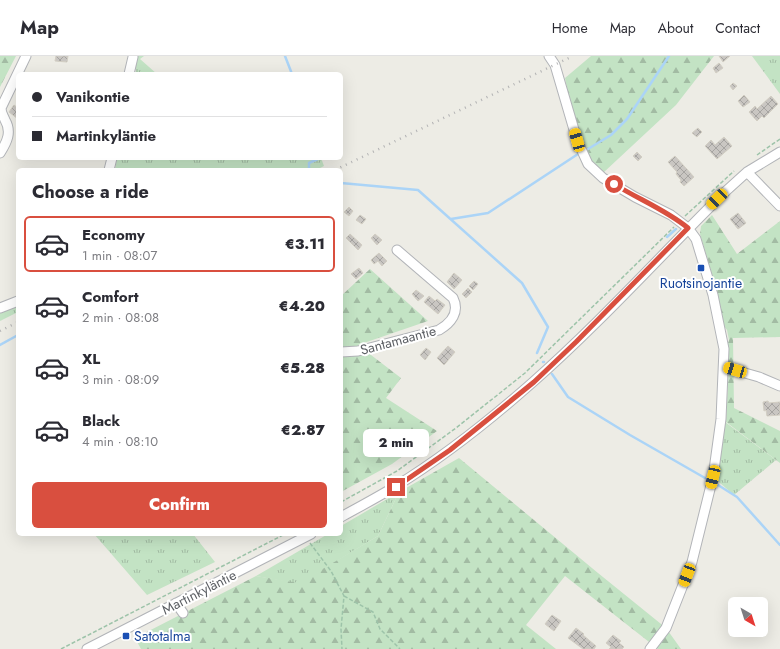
<!DOCTYPE html>
<html lang="en">
<head>
<meta charset="utf-8">
<style>
  :root { --surface:#fff; --page:#f7f7f7; --text:#2b2b33; --muted:#7c7c81; --line:#e1e1e2; --accent:#d94f3f }
  body { margin:0; font-family:Jost,sans-serif; background:var(--page); color:var(--text); height:100vh; display:flex; flex-direction:column; font-size:15px; white-space:nowrap }
  * { box-sizing:border-box; margin:0 }
  p { font-size:13px; color:var(--muted) }
  .icon { flex:none; width:22px; height:22px; fill:none; stroke:currentColor; stroke-width:2; stroke-linecap:round; stroke-linejoin:round }
  .map { position:relative; flex:1; overflow:hidden }
  .details { position:absolute; left:16px; top:112px; width:327px; height:368px; display:flex; flex-direction:column; background:var(--surface); border-radius:6px; box-shadow:0 4px 16px #0002 }
  .details>* { flex:none }
  .hud { position:absolute; left:16px; top:16px; width:327px; height:88px; border-radius:6px; box-shadow:0 4px 16px #0002; display:grid; align-content:center; height:88px; padding:0 16px; background:var(--surface) }
  .needle { width:26px; rotate:141deg }
  .buttons { position:absolute; left:728px; top:541px; display:grid; gap:8px }
  .buttons a { display:grid; place-items:center; width:40px; height:40px; border-radius:6px; background:var(--surface); box-shadow:0 4px 16px #0002; font-size:20px }
  .end { position:absolute; width:18px; height:18px; margin:-9px; border:5px solid #d94f3f; background:#fff; box-shadow:0 0 0 2px #fff }
  .from { border-radius:50% }
  .bubble { position:absolute; height:28px; border-radius:6px; background:var(--surface); box-shadow:0 4px 16px #0002; font-size:13px; font-weight:800; line-height:28px; text-align:center }
  .car { position:absolute; width:12px; height:24px; margin:-12px -6px; border-radius:5px; box-shadow:0 0 3px 1px #0007; background:linear-gradient(#f5c518 24%,#345 0 40%,#f5c518 0 76%,#345 0 86%,#f5c518 0) }
  .hud b { display:flex; align-items:center; gap:14px; height:38px; font-size:15px }
  .hud b+b { border-top:1px solid var(--line) }
  .hud i { width:10px; height:10px; background:var(--text) }
  ul { padding:0; list-style:none }
  li { display:flex; align-items:center; gap:12px; height:56px; margin:0 8px 6px; padding:0 8px; border:2px solid transparent; border-radius:6px }
  li div { flex:1 }
  li b { display:block; font-size:15px }
  li em { font-style:normal; font-weight:800 }
  li.current { border-color:var(--accent) }
  li>.icon { width:36px; height:36px; stroke-width:1.5 }
  h2 { padding:0 16px; font-size:18px; line-height:48px }
  .button { display:flex; gap:8px; margin-top:auto; padding:8px 16px }
  .button a { flex:1; height:46px; border-radius:6px; background:var(--accent); color:#fff; font-size:16px; font-weight:800; line-height:46px; text-align:center }
  header { display:flex; align-items:center; gap:24px; box-sizing:border-box; height:56px; padding:0 20px; background:var(--surface); border-bottom:1px solid var(--line) }
  header strong { font-size:19px }
  nav { display:flex; gap:22px; margin-inline-start:auto; font-size:14px }
  .map>svg:first-child { display:block }
  .grass { fill:url(#grass-tufts) }
  .forest { fill:url(#forest-firs) }
  .lines { fill:none; stroke-linecap:round; stroke-linejoin:round }
  .stream { stroke:#abd4f7; stroke-width:2.5 }
  .building { fill:url(#building-cross-hatch); stroke:#d2cec3 }
  .minor-casing { stroke:#b2b4b8; stroke-width:11 }
  .path { stroke:#9dc3a9; stroke-width:1.5; stroke-dasharray:4 2; stroke-linecap:butt }
  .minor { stroke:#fff; stroke-width:9 }
  .rail { stroke:#b3b3b4; stroke-width:2.5; stroke-dasharray:1 5; stroke-linecap:butt }
  .route { stroke:#d94f3f; stroke-width:5 }
  .transit-dot { fill:#1a4fb4; stroke:#fff; stroke-width:1.5 }
  .labels { text-anchor:middle; stroke-width:4; stroke-linejoin:round; paint-order:stroke }
  .transit-label { font-size:14px; fill:#164399; stroke:#fff }
  .street-label { font-size:14px; fill:#5c5f64; stroke:#fff }
</style>
</head>
<body>
<header>
<strong>Map</strong>
<nav><a>Home</a><a>Map</a><a>About</a><a>Contact</a></nav>
</header>
<div class="map">
<svg width="780" height="593" viewBox="0 0 780 593">
  <defs>
    <pattern id="grass-tufts" width="24" height="20" patternUnits="userSpaceOnUse"><rect width="24" height="20" fill="#c3e3c4"/><path d="M3 7l-1-3M5 7V3M7 7l1-3M15 17l-1-3M17 17v-4M19 17l1-3" fill="none" stroke="#a2bba3"/></pattern>
    <pattern id="forest-firs" width="22" height="20" patternUnits="userSpaceOnUse"><rect width="22" height="20" fill="#c3e3c4"/><path d="M5 1l3.5 6h-7zM16 11l3.5 6h-7z" fill="#a2bba3"/></pattern>
    <pattern id="building-cross-hatch" width="8" height="8" patternUnits="userSpaceOnUse"><rect width="8" height="8" fill="#c9c6c2"/><path d="M0 0l8 8M0 8l8-8" fill="none" stroke="#a6a4a1"/></pattern>
  </defs>
  <rect width="100%" height="100%" fill="#edece5"/>
  <!-- grass -->
  <path class="grass" d="M 131,0 L 144,0 L 140,3 L 157,18 L 135,18 L 136,14 Z
    M 752,0 L 780,0 L 780,38 Z
    M 117,102 L 321,102 L 324,110 L 316,114 L 115,114 Z
    M 18,247 L 18,256 L 0,265 L 0,254 Z
    M 721,363 L 776,404 L 734,439 L 713,421 Z
    M 399,436 L 378,480 L 299,528 L 256,520 L 328,478 L 341,478 L 341,470 Z
    M 94,478 L 193,478 L 215,506 L 147,539 Z"/>
  <!-- forest -->
  <path class="forest" d="M 0,0 L 16,0 L 0,31 Z
    M 591,0 L 714,0 L 676,49 L 603,117 L 603,122 L 577,84 L 565,22 Z
    M 712,159 L 737,198 L 780,165 L 780,281 L 733,282 L 734,352 L 780,375 L 780,407 L 726,366 L 729,311 L 727,290 L 729,284 L 727,274 L 723,269 L 714,225 L 700,178 L 701,170 Z
    M 370,213 L 428,265 L 358,289 L 401,322 L 386,342 L 437,375 L 392,408 L 341,436 L 341,240 Z
    M 459,402 L 598,517 L 666,572 L 681,593 L 658,593 L 565,520 L 526,569 L 556,593 L 141,593 L 135,582 L 256,520 L 299,527 L 378,480 L 399,436 Z"/>
  <g class="lines">
    <!-- stream -->
    <path class="stream" d="M 285,0 L 292,18
      M 588,93 L 611,79 L 627,63 L 669,0
      M 309,114 L 309,107 L 320,102
      M 341,127 L 418,134 L 522,227 L 548,271 L 537,297
      M 451,163 L 488,157 L 578,98
      M 667,181 L 676,173
      M 0,289 L 18,279
      M 543,306 L 544,306
      M 552,318 L 568,341 L 630,379 L 705,422
      M 718,429 L 737,441 L 780,489"/>
  </g>
  <!-- building -->
  <path class="building" d="M 56,0 L 68,0 L 67,6 L 55,5 Z
    M 719,0 L 730,0 L 723,6 Z
    M 719,7 L 723,12 L 716,17 L 713,12 Z
    M 733,27 L 737,30 L 733,34 L 730,30 Z
    M 744,39 L 750,46 L 743,51 L 738,45 Z
    M 771,40 L 778,48 L 764,62 L 762,60 L 757,65 L 749,56 L 755,50 L 757,53 Z
    M 14,49 L 18,52 L 18,63 L 9,56 Z
    M 698,72 L 702,76 L 697,81 L 692,77 Z
    M 724,81 L 732,90 L 717,103 L 705,90 L 711,84 L 715,89 Z
    M 637,96 L 642,101 L 638,105 L 633,100 Z
    M 675,100 L 694,121 L 684,130 L 680,126 L 681,124 L 676,118 L 677,116 L 668,106 Z
    M 349,151 L 353,155 L 349,160 L 344,156 Z
    M 738,157 L 746,167 L 738,173 L 730,163 Z
    M 360,159 L 366,163 L 362,168 L 356,164 Z
    M 350,178 L 362,189 L 358,194 L 346,182 Z
    M 375,178 L 382,184 L 377,189 L 371,182 Z
    M 379,197 L 387,205 L 382,210 L 378,205 L 374,208 L 371,204 Z
    M 359,212 L 363,217 L 356,223 L 351,218 Z
    M 454,217 L 462,224 L 454,233 L 447,226 Z
    M 474,225 L 478,228 L 473,234 L 469,230 Z
    M 468,232 L 472,236 L 466,242 L 462,238 Z
    M 416,234 L 424,240 L 418,245 L 412,238 Z
    M 429,240 L 435,245 L 437,243 L 445,249 L 438,258 L 424,246 Z
    M 448,290 L 455,296 L 444,309 L 437,302 Z
    M 426,292 L 431,296 L 425,304 L 420,299 Z
    M 768,345 L 769,347 L 780,346 L 780,359 L 767,360 L 766,354 L 764,355 L 763,346 Z
    M 552,559 L 561,565 L 554,575 L 545,568 Z
    M 576,572 L 584,578 L 583,579 L 596,590 L 594,593 L 583,593 L 568,582 Z
    M 613,579 L 621,585 L 619,587 L 624,591 L 622,593 L 609,593 L 611,591 L 606,587 Z"/>
  <g class="lines">
    <defs>
      <path id="minor" d="M 549,0 L 555,9 L 577,84 L 588,108 L 603,122 L 635,141 L 671,159 L 688,172 L 696,183 L 713,239 L 724,293 L 721,363 L 713,421 L 692,506 L 666,572 L 650,593
        M 129,18 L 133,1
        M 0,97 C 7,86 12,76 5,64 C 3,59 1,57 1,52 L 26,0
        M 109,114 L 112,102
        M 747,116 L 780,150
        M 0,252 L 18,245
        M 341,296 L 358,295 L 439,274 C 451,267 460,256 453,242 L 397,194
        M 724,311 L 759,321 L 780,330
        M 341,461 C 359,451 378,441 396,430 C 445,400 490,364 533,326 C 601,266 662,198 726,135 L 747,116 L 780,96
        M 176,547 L 183,557
        M 87,593 L 311,478"/>
    </defs>
    <!-- minor casing -->
    <use href="#minor" class="minor-casing"/>
    <!-- path -->
    <path class="path" d="M 757,99 L 780,83
      M 685,160 L 734,115
      M 341,446 L 397,415 L 456,372 L 525,317 L 674,171
      M 310,487 L 331,515 L 344,540 L 341,573 L 342,593
      M 344,540 L 373,556 L 380,573 L 400,593
      M 61,593 L 285,478"/>
    <!-- minor -->
    <use href="#minor" class="minor"/>
    <!-- rail -->
    <path class="rail" d="M 335,114 L 573,0
      M 0,275 L 18,266"/>
  </g>
  <g class="lines">
    <!-- route -->
    <path class="route" d="M 396,431 L 450,394 L 534,326 L 576,286 L 688,172 C 666,154 638,143 614,128"/>
  </g>
  <!-- markers -->
  <g class="transit-dot">
    <rect x="697" y="208" width="8" height="8" rx="2"/>
    <rect x="122" y="576" width="8" height="8" rx="2"/>
  </g>
  <g class="labels">
    <!-- transit labels -->
    <g class="transit-label">
      <text x="701" y="232">Ruotsinojantie</text>
      <text x="134" y="585" text-anchor="start">Satotalma</text>
    </g>
    <!-- street labels -->
    <g class="street-label">
      <text transform="translate(398 284) rotate(-15)" y="5">Santamaantie</text>
      <text transform="translate(199 536) rotate(-27)" y="5">Martinkyläntie</text>
    </g>
  </g>
</svg>
<div class="buttons">
<a><svg class="needle" viewBox="-14 -14 28 28"><path d="M0-13l5 13h-10z" fill="#e53935"/><path d="M0 13l5-13h-10z" fill="#7c7c81"/></svg></a>
</div>
<i class="end from" style="left:614px;top:128px"></i>
<i class="end" style="left:396px;top:431px"></i>
<div class="bubble" style="left:363px;top:373px;width:66px">2 min</div>
<i class="car" style="left:577px;top:84px;rotate:344deg"></i>
<i class="car" style="left:717px;top:143px;rotate:226deg"></i>
<i class="car" style="left:735px;top:314px;rotate:287deg"></i>
<i class="car" style="left:713px;top:421px;rotate:193deg"></i>
<i class="car" style="left:687px;top:519px;rotate:201deg"></i>
<div class="hud">
<b><i class="from"></i>Vanikontie</b>
<b><i></i>Martinkyläntie</b>
</div>
<section class="details">
<h2>Choose a ride</h2>
<ul>
<li class="current"><svg class="icon" aria-label="car" viewBox="0 0 24 24"><path d="M5 17H2v-5l4-1 3-4h7l3 4 3 1v5h-3M9 17h6M6 11h13"/><circle cx="7" cy="17" r="2"/><circle cx="17" cy="17" r="2"/></svg><div><b>Economy</b><p>1 min · 08:07</p></div><em>€3.11</em></li>
<li><svg class="icon" aria-label="car" viewBox="0 0 24 24"><path d="M5 17H2v-5l4-1 3-4h7l3 4 3 1v5h-3M9 17h6M6 11h13"/><circle cx="7" cy="17" r="2"/><circle cx="17" cy="17" r="2"/></svg><div><b>Comfort</b><p>2 min · 08:08</p></div><em>€4.20</em></li>
<li><svg class="icon" aria-label="car" viewBox="0 0 24 24"><path d="M5 17H2v-5l4-1 3-4h7l3 4 3 1v5h-3M9 17h6M6 11h13"/><circle cx="7" cy="17" r="2"/><circle cx="17" cy="17" r="2"/></svg><div><b>XL</b><p>3 min · 08:09</p></div><em>€5.28</em></li>
<li><svg class="icon" aria-label="car" viewBox="0 0 24 24"><path d="M5 17H2v-5l4-1 3-4h7l3 4 3 1v5h-3M9 17h6M6 11h13"/><circle cx="7" cy="17" r="2"/><circle cx="17" cy="17" r="2"/></svg><div><b>Black</b><p>4 min · 08:10</p></div><em>€2.87</em></li>
</ul>
<div class="button"><a>Confirm</a></div>
</section>
</div>
</body>
</html>
